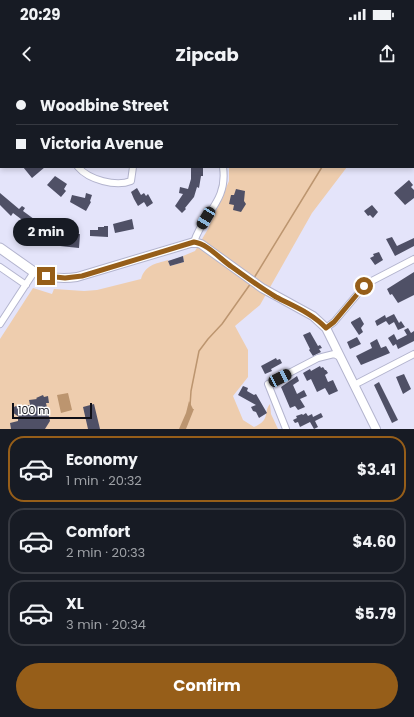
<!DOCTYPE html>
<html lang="en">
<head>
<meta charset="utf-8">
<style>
  :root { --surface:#171b24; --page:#20242c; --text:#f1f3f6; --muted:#9ea1a6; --line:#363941; --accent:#965e19 }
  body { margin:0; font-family:Poppins,sans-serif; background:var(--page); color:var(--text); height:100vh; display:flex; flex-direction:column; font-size:15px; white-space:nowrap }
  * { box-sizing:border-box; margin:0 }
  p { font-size:13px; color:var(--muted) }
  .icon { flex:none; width:22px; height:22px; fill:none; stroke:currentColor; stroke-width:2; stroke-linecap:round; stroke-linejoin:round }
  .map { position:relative; height:349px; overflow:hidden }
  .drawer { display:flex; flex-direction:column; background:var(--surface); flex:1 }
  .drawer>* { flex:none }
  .guide { position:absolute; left:0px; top:0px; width:414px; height:88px; box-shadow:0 2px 6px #0003; display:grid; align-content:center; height:88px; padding:0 16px; background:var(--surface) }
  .scale { position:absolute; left:12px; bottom:10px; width:80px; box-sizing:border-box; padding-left:4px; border:2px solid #0e0e16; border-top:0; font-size:11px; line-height:14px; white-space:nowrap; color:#0e0e16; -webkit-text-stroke:3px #fff; paint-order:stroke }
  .end { position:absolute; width:18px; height:18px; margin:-9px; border:5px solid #965e19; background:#fff; box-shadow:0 0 0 2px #fff }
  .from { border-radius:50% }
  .bubble { position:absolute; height:28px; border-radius:14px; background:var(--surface); box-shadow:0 2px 6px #0003; font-size:13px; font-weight:700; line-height:28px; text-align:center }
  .car { position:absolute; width:12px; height:24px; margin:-12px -6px; border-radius:5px; box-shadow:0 0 3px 1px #0007; background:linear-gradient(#222 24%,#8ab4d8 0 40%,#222 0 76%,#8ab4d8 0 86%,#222 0) }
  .guide b { display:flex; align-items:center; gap:14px; height:38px; font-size:15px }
  .guide b+b { border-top:1px solid var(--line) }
  .guide i { width:10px; height:10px; background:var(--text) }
  ul { padding:7px 0 0; list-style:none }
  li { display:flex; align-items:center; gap:12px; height:66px; margin:0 8px 6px; padding:0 8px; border:2px solid var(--line); border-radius:16px }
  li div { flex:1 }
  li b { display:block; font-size:15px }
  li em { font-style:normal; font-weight:700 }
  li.on { border-color:var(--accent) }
  li>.icon { width:36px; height:36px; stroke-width:1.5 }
  .button { display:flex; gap:8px; margin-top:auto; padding:8px 16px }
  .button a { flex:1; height:46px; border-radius:24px; background:var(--accent); color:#fff; font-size:16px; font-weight:700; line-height:46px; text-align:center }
  .status { display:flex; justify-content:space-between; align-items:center; height:28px; padding:0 20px; background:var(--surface); direction:ltr }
  .status svg { height:11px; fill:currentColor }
  header { display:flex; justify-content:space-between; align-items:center; height:52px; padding:0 16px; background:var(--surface); font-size:18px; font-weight:700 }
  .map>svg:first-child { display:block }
  .green { fill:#eecdae }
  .water { fill:#bc956f }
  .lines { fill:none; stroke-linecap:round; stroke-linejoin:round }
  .stream { stroke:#bc956f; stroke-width:1.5 }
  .building { fill:#4f5066 }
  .minor-casing { stroke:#b3b4ce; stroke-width:8 }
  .tertiary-casing { stroke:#b3b4ce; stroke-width:10 }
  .secondary-casing { stroke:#b3b4ce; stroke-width:11 }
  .minor { stroke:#fff; stroke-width:6 }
  .tertiary { stroke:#fff; stroke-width:8 }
  .secondary { stroke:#fff; stroke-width:9 }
  .route { stroke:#965e19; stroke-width:5 }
</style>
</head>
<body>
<div class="status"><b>20:29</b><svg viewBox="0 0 49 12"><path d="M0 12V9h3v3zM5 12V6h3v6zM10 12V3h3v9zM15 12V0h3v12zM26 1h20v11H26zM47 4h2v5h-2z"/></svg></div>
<header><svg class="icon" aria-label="back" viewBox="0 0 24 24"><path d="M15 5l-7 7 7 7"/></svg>Zipcab<svg class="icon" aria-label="share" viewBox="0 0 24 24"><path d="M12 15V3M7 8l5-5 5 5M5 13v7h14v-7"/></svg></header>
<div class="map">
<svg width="414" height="349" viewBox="0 0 414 349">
  <rect width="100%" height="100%" fill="#e4e4fa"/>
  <!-- green -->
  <path class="green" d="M 229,87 L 347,87 L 312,133 L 260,225 L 235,246 L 248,270 L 248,297 L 233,316 L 243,340 L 254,347 C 271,340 263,332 270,324 L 271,334 L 278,349 L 0,349 L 0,259 L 33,208 L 52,214 L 54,209 L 84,211 L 97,210 L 141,199 C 145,185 155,184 168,180 L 170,186 L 184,182 L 183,176 L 195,171 L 208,149 L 229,101 Z"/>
  <!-- water -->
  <path class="water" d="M 68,313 L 72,330 L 61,333 L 57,315 Z
    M 189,321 L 193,329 L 194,329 L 186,349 L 179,349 L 186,333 Z"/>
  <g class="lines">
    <!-- stream -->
    <path class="stream" d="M 413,2 L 414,0
      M 254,198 L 322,87
      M 190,326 L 191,311 L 199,271 L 208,259 L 222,244 L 251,203"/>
  </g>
  <!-- building -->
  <path class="building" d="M 23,87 L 45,87 L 32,98 Z
    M 193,87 L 203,87 L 203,96 L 201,96 L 199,108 L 197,107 L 194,117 L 185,128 L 186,129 L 182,133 L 175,126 L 183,114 L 179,113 L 180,107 L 188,109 L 191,99 L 191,88 L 193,88 Z
    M 55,96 L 67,104 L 64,109 L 66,111 L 61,117 L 47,105 Z
    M 409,100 L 413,105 L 411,107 L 414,110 L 414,118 L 405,125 L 394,113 Z
    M 137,108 L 141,115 L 144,113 L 146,116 L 148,114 L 153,123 L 147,127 L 144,122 L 138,126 L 134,119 L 131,112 Z
    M 236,109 L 245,111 L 244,121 L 246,124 L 241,132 L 233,130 L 234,125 L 229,124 L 231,115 L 234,115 Z
    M 0,113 L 19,129 L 22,126 L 25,128 L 23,131 L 38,142 L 37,144 L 46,149 L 48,146 L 57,151 L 51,165 L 39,159 L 38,161 L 31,158 L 33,153 L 23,145 L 25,142 L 13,133 L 11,136 L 0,125 Z
    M 86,113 L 92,115 L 90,121 L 91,122 L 86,131 L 70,122 L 72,115 L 85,118 Z
    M 372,125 L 378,132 L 373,138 L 370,135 L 368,136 L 364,131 Z
    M 132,139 L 134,149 L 115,153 L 113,144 Z
    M 104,146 L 108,146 L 108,157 L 90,156 L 90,150 L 98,150 L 98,147 L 104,147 Z
    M 74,154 L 80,154 L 79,168 L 60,166 L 60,159 L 65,160 L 65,157 L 73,157 Z
    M 392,157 L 397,166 L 414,158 L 414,166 L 395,176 L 386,159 Z
    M 379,172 L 383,180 L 375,185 L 370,178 L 374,176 L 373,174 Z
    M 183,176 L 184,182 L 170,186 L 168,181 Z
    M 414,192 L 414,215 L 398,223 L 392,214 L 390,215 L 387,209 Z
    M 394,234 L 399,243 L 401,241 L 405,247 L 398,250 L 394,242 L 389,245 L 386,241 L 377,246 L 375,241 L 385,235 L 386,238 Z
    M 360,237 L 364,244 L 361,248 L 363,252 L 359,255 L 351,243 L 351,242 Z
    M 408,248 L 411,253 L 414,251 L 414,261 L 398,269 L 396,264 L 393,266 L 388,258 L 394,254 L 397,260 L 407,255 L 404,250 Z
    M 310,252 L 318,266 L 320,265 L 322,268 L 319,269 L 321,272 L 313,276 L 309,270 L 310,269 L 303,255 Z
    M 357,257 L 361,264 L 350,269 L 347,262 Z
    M 377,259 L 381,268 L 386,266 L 390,273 L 361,285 L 356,276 L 372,268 L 370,263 Z
    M 276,278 L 277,280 L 280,279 L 282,283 L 271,289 L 272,291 L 265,294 L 261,286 Z
    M 320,286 L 321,288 L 323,287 L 325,290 L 326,290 L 328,293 L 325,295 L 328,302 L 333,300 L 338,311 L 329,315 L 325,308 L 317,312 L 311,299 L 307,301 L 303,293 L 310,289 L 311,291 Z
    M 404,294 L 411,309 L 403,314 L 396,297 Z
    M 297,296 L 299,301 L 293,305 L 297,314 L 304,310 L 307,316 L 300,319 L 305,327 L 298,330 L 295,326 L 290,328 L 281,307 Z
    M 379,302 L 398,340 L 392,343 L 374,305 Z
    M 243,306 L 248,308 L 247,311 L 254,315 L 256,314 L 267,333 L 259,338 L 256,332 L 253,331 L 251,327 L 256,325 L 238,315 Z
    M 43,315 L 44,317 L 48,316 L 49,323 L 46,323 L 50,341 L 45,349 L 11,349 L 10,343 L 18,341 L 18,339 L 19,337 L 12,332 L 12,330 L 14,327 L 16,326 L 21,330 L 24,326 L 30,325 L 29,320 L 37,319 L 36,318 Z
    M 94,324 L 100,349 L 88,349 L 83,327 Z
    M 306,333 L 308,336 L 312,334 L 313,337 L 321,333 L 323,337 L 315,341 L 318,347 L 314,349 L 310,342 L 300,347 L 298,342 L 295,343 L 293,340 L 297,338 L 296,336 L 302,334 L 303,335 Z"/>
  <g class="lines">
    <defs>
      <path id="minor" d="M 30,0 L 31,1
        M 82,0 L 83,1
        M 144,0 L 145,1
        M 78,87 C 89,100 116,107 131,101 L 133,87
        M 194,162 C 203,133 228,122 223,87
        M 0,187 L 26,205
        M 0,244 L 34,192
        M 326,248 L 334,242 L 366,204 L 414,179
        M 354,305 L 414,274
        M 286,349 L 268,304 L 318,278 L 334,274 L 340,277"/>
      <path id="tertiary" d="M 34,192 C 48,198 62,199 77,197 L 194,162 L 201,164 L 262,208 L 313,236 L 326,248 L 376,349"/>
      <path id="secondary" d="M 0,168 L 34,192"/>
    </defs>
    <!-- minor casing -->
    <use href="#minor" class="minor-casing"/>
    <!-- tertiary casing -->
    <use href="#tertiary" class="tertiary-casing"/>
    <!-- secondary casing -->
    <use href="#secondary" class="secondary-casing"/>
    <!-- minor -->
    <use href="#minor" class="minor"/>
    <!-- tertiary -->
    <use href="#tertiary" class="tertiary"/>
    <!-- secondary -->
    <use href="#secondary" class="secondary"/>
  </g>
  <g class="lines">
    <!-- route -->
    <path class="route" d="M 46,196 L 65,198 L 82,196 L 194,162 C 208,164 220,179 232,187 C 246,197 261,208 276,217 C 293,226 312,233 326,248 L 334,242 L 364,206"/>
  </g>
</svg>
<div class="scale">100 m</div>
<i class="end from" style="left:364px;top:206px"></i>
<i class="end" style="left:46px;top:196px"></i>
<div class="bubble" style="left:13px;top:138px;width:66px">2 min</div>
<i class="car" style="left:206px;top:138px;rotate:211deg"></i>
<i class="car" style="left:280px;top:298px;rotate:63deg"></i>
<div class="guide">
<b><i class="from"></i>Woodbine Street</b>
<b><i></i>Victoria Avenue</b>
</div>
</div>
<section class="drawer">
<ul>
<li class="on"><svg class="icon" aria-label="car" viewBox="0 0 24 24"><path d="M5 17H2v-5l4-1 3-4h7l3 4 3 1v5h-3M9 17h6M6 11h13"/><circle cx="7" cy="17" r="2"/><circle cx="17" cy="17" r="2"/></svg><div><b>Economy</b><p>1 min · 20:32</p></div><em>$3.41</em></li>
<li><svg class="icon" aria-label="car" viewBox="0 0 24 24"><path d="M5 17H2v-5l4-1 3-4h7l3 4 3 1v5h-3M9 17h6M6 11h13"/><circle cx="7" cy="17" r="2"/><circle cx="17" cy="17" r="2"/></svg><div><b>Comfort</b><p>2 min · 20:33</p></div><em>$4.60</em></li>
<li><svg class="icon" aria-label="car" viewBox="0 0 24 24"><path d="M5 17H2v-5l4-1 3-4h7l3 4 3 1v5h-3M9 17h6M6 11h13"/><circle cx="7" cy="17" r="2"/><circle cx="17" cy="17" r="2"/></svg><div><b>XL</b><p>3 min · 20:34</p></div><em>$5.79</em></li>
</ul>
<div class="button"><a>Confirm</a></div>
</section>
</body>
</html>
